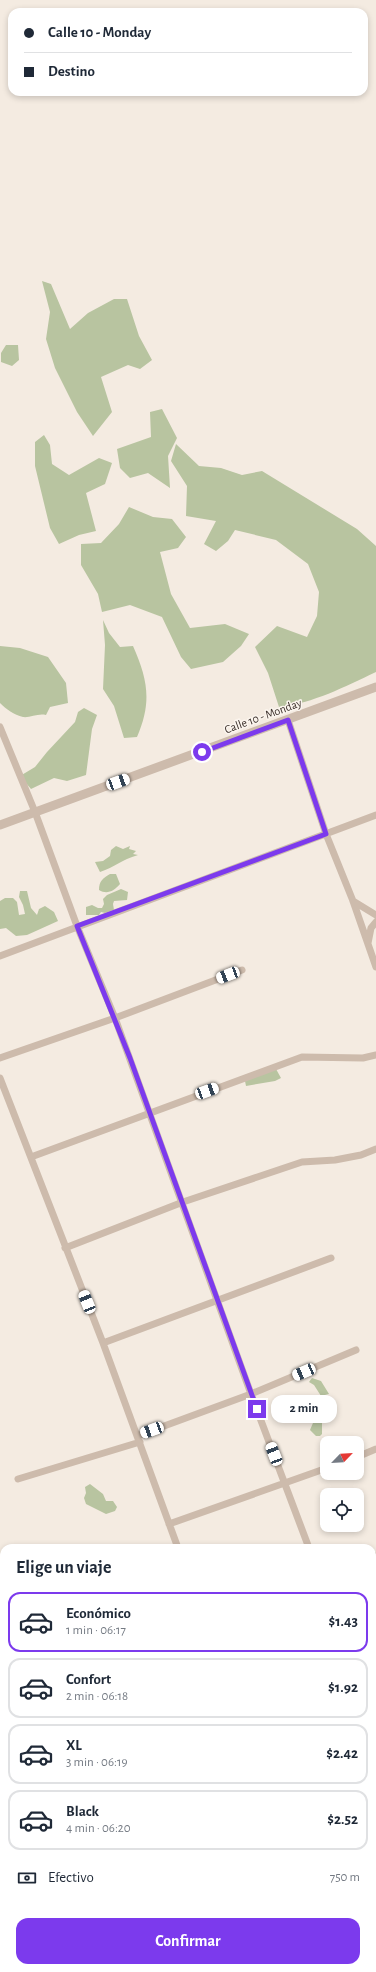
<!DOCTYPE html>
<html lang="es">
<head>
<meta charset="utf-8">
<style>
  :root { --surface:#fff; --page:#f6f6f7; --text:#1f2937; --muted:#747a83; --line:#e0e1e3; --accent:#7c3aed }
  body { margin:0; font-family:"Alegreya Sans",sans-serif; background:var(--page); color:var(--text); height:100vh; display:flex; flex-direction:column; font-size:15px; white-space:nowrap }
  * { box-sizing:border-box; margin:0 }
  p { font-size:13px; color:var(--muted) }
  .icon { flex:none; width:22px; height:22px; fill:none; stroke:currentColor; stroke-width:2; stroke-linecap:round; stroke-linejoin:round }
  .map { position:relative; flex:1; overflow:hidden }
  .panel { position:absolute; left:0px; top:1544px; width:376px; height:428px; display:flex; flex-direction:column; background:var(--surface); border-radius:12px 12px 0 0; box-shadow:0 2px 6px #0003 }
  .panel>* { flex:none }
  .banner { position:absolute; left:8px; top:8px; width:360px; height:88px; border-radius:12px; box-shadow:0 2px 6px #0003; display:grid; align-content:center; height:88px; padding:0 16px; background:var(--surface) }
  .needle { width:26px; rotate:65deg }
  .buttons { position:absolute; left:320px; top:1436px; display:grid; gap:8px }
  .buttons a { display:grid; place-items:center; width:44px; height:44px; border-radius:8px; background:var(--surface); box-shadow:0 2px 6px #0003; font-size:20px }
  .end { position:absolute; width:18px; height:18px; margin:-9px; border:5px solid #7c3aed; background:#fff; box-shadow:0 0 0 2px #fff }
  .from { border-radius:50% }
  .bubble { position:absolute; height:28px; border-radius:12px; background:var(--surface); box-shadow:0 2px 6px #0003; font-size:13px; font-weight:700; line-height:28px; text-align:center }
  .car { position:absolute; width:12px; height:24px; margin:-12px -6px; border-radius:5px; box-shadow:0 0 3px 1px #0007; background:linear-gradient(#fff 24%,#345 0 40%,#fff 0 76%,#345 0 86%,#fff 0) }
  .banner b { display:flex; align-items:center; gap:14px; height:38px; font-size:15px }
  .banner b+b { border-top:1px solid var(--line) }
  .banner i { width:10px; height:10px; background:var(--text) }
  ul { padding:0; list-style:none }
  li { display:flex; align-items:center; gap:12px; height:60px; margin:0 8px 6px; padding:0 8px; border:2px solid var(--line); border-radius:12px }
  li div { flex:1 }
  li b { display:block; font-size:15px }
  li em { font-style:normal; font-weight:700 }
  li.active { border-color:var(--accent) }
  li>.icon { width:36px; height:36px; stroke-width:1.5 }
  h2 { padding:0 16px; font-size:18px; line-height:48px }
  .pay { display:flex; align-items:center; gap:10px; height:44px; padding:0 16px; font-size:15px }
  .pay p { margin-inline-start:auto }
  .button { display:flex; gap:8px; margin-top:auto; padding:8px 16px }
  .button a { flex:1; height:46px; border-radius:12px; background:var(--accent); color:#fff; font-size:16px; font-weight:700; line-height:46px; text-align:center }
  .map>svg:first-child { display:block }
  .green { fill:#b8c4a0 }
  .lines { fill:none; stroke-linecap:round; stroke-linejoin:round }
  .minor { stroke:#cdbbac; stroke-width:7 }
  .tertiary { stroke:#cdbbac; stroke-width:9 }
  .route { stroke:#7c3aed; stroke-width:5 }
  .labels { text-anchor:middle; stroke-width:3; stroke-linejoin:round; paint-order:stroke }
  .street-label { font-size:12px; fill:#3b302b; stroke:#fbf5ee }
</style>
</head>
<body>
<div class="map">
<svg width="376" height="1972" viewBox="0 0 376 1972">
  <rect width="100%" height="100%" fill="#f4ebe1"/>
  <!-- green -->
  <path class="green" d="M 42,281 L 51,284 L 70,329 L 88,313 L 114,299 L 127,299 L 139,336 L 152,360 L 140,369 L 128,365 L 101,377 L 112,412 L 93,436 L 77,412 L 55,368 L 46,339 L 50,312 Z
    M 6,345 L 18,345 L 19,360 L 12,366 L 1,362 L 1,353 Z
    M 162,409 L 177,438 L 168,456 L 170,488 L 148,473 L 130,478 L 120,468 L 117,449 L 151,437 L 150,412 Z
    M 44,435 L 50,445 L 52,464 L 69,475 L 99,458 L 112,463 L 105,484 L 86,493 L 96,531 L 79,535 L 59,544 L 50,528 L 35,466 L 35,442 Z
    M 176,444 L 199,466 L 221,468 L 242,475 L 262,471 L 357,529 L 376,546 L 376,672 C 344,687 314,703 279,707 L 268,673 L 255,647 L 277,626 L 307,637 L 317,616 L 319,592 L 308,564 L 276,540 L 235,530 L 228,541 L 216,551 L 204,544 L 216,521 L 186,516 L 187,486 L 171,461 Z
    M 129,507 L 153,517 L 172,519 L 186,537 L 178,548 L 160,552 L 171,594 L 190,628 L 225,624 L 249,634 L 241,646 L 223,662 L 191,669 L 181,657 L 162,617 L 130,605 L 102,612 L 98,594 L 81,565 L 81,544 L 101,543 L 119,524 Z
    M 103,620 L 109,633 L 120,647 L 133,646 C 148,680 152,702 137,737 L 124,738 L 114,706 L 103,689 L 105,645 Z
    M 0,646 L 20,648 L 48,657 L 66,683 L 68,703 L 50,707 L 46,715 C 38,713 30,718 23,717 C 14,715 6,709 0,703 Z
    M 84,708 L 97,715 L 92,729 L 86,775 L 67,781 L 54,778 L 31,789 L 20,776 L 35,767 L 47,752 L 75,722 L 78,712 Z
    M 116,846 L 123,849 L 130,846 L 129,849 L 136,851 L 133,854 L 138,855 C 121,860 115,867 100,872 L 95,862 L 103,861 L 110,856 L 111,850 Z
    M 110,874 L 116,874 L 120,884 C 114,891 107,895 99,890 C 99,881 103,878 110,874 Z
    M 121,889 L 128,892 L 127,900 L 114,901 L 113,904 L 114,910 L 105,913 L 101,912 L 99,915 L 86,915 L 86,907 L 92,905 L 98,908 L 102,908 L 104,904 L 103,899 L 107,895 Z
    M 20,891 L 27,891 L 31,908 L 37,915 L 39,909 L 45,906 L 54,912 L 58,921 L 27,935 L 16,936 L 6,928 L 0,929 L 0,901 L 5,898 L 13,898 L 17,902 L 19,915 L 25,914 L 23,905 L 19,897 Z
    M 276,1069 L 281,1078 L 275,1081 L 246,1086 L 245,1081 Z
    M 312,1378 L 321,1381 L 329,1394 L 321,1396 L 314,1385 L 309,1382 Z
    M 318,1411 L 326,1411 L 326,1413 L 322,1420 L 322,1434 L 320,1436 L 316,1436 L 310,1430 Z
    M 90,1484 L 103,1494 L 106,1501 L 113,1501 L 117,1507 L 115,1511 L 106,1514 L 86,1504 L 84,1498 L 86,1493 L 85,1487 Z
    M 286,1968 L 297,1968 L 298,1970 L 330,1968 L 330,1972 L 285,1972 Z"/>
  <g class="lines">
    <!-- minor -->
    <path class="minor" d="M 288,720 L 326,834 L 353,901 L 376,967
      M 0,727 L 35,812 L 77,926 L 115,1018 L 251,1394 L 309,1548
      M 353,901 L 376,915
      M 368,943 L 371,928 L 376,922
      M 0,956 L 376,815
      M 0,1058 L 115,1018 L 242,970
      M 0,1078 L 103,1343 L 178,1548
      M 31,1157 L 302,1057 L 363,1058 L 376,1055
      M 65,1248 L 183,1202 L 302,1162 L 335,1160 L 361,1155 L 376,1149
      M 103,1343 L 331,1258
      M 137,1436 L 251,1394 L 356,1350
      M 357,1457 L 376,1449
      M 18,1479 L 140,1442
      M 169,1524 L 327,1468
      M 372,1557 L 376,1556
      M 372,1663 L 376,1662
      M 372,1715 L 376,1726
      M 372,1770 L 376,1769
      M 0,1857 L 4,1868
      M 372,1876 L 376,1874
      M 0,1964 L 4,1963
      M 42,1968 L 43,1972
      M 336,1968 L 337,1972"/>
    <!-- tertiary -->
    <path class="tertiary" d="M 0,825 L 376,687"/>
  </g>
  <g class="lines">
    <!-- route -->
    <path class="route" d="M 202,752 L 288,720 L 326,834 L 77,926 L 130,1058 L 257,1409"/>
  </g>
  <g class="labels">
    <!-- street labels -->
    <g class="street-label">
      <text transform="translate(263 716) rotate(-20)" y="4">Calle 10 - Monday</text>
    </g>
  </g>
</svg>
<div class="buttons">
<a><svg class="needle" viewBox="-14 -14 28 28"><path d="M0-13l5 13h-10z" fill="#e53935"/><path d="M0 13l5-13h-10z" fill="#747a83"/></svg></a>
<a><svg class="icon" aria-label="locate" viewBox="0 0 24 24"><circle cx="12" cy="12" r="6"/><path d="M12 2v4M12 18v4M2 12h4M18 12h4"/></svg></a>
</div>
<i class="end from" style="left:202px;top:752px"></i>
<i class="end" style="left:257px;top:1409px"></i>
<div class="bubble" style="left:271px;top:1395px;width:66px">2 min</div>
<i class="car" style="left:118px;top:782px;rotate:70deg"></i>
<i class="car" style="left:228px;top:975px;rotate:249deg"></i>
<i class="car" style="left:207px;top:1091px;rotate:70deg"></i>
<i class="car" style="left:87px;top:1302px;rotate:338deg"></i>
<i class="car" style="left:304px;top:1372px;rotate:247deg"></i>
<i class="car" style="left:152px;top:1430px;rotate:250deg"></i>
<i class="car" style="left:274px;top:1454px;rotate:339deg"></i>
<div class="banner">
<b><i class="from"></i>Calle 10 - Monday</b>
<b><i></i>Destino</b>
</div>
<section class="panel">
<h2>Elige un viaje</h2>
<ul>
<li class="active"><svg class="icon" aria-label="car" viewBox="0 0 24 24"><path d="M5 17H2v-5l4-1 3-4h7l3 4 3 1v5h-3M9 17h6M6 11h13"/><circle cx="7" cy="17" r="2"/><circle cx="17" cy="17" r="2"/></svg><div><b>Económico</b><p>1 min · 06:17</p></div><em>$1.43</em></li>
<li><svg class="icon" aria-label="car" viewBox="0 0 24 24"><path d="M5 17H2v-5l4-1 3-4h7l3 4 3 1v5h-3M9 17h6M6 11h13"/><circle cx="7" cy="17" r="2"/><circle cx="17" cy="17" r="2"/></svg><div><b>Confort</b><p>2 min · 06:18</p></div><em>$1.92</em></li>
<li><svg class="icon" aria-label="car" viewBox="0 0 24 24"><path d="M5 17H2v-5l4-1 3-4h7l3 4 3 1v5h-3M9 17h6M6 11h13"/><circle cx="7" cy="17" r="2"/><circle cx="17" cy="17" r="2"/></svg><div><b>XL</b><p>3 min · 06:19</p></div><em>$2.42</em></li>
<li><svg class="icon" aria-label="car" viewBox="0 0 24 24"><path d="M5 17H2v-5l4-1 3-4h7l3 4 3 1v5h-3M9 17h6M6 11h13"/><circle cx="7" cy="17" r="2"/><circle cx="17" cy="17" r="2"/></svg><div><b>Black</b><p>4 min · 06:20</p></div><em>$2.52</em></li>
</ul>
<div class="pay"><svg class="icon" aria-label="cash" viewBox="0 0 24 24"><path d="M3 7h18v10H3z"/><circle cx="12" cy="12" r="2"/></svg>Efectivo<p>750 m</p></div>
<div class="button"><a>Confirmar</a></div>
</section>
</div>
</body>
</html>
